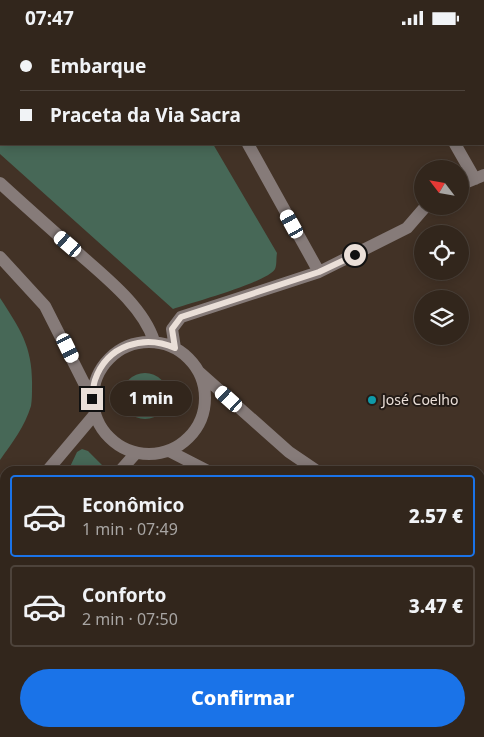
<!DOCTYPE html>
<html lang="pt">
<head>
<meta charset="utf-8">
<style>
  :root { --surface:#32261c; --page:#3a2e25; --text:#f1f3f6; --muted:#a8a5a3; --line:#4d433b; --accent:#1a73e8 }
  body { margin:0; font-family:"Noto Sans",sans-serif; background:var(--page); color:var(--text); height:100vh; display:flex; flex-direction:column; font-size:19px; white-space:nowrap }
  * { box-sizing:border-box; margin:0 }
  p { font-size:16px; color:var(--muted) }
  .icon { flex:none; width:28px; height:28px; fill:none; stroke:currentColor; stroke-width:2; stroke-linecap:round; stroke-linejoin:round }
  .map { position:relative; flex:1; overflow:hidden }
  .panel { position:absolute; left:0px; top:431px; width:485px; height:271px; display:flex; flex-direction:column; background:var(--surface); border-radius:15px 15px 0 0; box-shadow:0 2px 12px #0003,0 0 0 1px var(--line) }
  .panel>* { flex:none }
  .guide { position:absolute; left:0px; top:0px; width:485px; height:110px; box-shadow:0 2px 12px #0003,0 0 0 1px var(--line); display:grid; align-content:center; height:110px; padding:0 20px; background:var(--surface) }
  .needle { width:32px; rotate:301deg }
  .tools { position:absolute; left:414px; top:125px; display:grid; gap:10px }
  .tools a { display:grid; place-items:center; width:55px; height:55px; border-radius:50%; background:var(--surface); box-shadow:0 2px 12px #0003,0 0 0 1px var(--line); font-size:25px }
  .end { position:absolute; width:22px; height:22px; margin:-11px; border:6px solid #eadfd8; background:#111; box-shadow:0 0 0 2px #111 }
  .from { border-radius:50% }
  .bubble { position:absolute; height:35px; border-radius:18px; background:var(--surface); box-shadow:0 2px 12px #0003,0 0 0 1px var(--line); font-size:16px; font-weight:800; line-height:35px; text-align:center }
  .car { position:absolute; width:15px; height:30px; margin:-15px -8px; border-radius:6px; box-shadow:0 0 4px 1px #0007; background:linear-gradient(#fff 24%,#345 0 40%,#fff 0 76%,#345 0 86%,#fff 0) }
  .guide b { display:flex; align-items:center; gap:18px; height:48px; font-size:19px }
  .guide b+b { border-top:1px solid var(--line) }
  .guide i { width:12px; height:12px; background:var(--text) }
  ul { padding:9px 0 0; list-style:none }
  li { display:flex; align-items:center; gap:15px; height:82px; margin:0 10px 8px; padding:0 10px; border:2px solid var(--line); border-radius:5px }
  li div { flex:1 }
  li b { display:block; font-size:19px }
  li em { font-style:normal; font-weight:800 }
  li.on { border-color:var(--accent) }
  li>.icon { width:45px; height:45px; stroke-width:1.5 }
  .action { display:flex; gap:10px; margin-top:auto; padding:10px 20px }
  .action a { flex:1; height:58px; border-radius:30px; background:var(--accent); color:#fff; font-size:20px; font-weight:800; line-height:58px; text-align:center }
  .status { display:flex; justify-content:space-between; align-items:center; height:35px; padding:0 25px; background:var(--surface); direction:ltr }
  .status svg { height:14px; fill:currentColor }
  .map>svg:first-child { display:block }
  .built { fill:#4f3929 }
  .green { fill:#476857 }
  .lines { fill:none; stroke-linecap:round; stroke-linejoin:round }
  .minor { stroke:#867b79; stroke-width:12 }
  .major { stroke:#d6bfbc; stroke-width:12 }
  .route { stroke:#eadfd8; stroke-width:6 }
  .culture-dot { fill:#0f9aa8; stroke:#231b16; stroke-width:2 }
  .labels { text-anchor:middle; stroke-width:4; stroke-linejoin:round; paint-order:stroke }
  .poi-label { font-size:14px; fill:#eadfd8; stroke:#231b16; text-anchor:start }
</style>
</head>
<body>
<div class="status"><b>07:47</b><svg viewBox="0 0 49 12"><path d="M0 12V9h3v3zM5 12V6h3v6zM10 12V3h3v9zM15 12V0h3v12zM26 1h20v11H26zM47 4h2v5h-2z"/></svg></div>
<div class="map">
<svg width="484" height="702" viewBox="0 0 484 702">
  <rect width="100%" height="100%" fill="#423226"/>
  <!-- built -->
  <path class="built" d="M 480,628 L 484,630 L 484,702 L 139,702 L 135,698 L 480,698 Z"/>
  <!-- green -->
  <path class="green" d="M 0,0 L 80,0 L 1,1 L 1,109 L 213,109 L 277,218 C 276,223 277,230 275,234 C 268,247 191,268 173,274 L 0,119 Z
    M 0,263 C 21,295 33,313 32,352 C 32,358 32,365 31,371 C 25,391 12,408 0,425 Z
    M122 361a23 23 0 1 1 46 0a23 23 0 1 1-46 0Z
    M 82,414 L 88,416 L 103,431 L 100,436 L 68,436 L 77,417 Z
    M 5,502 L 5,612 L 0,608 L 0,505 Z
    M 173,698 L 274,698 L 274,702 L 171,702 Z"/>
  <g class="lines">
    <!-- minor -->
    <path class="minor" d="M 171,0 L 172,1
      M 96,1 L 97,0
      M 0,94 L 1,93
      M 248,109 L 319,237 L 407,193 L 426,171
      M 455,109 L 475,144
      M 0,148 C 25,171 51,194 77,217 C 104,241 143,271 154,306
      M 460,150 L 484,140
      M 0,222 L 45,271 L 92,364
      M93 363a56 56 0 1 1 112 0a56 56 0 1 1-112 0Z
      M 175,313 L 172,294 L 181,282 L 319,237
      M 199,337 L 289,417 L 317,436
      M 169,416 L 208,436
      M 47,436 L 95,379
      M 120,436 L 136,418
      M 0,487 L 5,482
      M 480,533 L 484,534
      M 480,588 L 484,590
      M 98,698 L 103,702
      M 286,702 L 286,698"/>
    <!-- major -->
    <path class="major" d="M 0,649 L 5,654
      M 54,698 L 59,702
      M 0,700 L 3,702"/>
  </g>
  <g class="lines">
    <!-- route -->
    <path class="route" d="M 92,364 C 93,358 93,351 95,345 C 107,310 144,299 175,313 L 172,294 L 181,282 L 319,237 L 355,220"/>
  </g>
  <!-- markers -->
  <circle class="culture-dot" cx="372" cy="365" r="5"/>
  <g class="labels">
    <!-- poi labels -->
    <g class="poi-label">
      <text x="382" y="370">José Coelho</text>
    </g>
  </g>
</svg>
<div class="tools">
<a><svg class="needle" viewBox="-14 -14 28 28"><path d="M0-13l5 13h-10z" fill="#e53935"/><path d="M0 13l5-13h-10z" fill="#a8a5a3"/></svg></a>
<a><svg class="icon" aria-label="locate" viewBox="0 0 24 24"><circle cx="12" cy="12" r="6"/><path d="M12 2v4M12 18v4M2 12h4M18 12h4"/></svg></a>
<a><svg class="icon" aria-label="layers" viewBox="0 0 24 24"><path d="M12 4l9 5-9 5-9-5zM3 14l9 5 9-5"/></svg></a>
</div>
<i class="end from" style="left:355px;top:220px"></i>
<i class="end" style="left:92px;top:364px"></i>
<div class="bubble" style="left:110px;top:346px;width:82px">1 min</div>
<i class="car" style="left:292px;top:189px;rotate:331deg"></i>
<i class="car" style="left:68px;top:209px;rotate:311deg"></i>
<i class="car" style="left:68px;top:313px;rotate:154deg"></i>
<i class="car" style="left:229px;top:364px;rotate:312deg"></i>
<div class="guide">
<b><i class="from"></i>Embarque</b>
<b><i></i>Praceta da Via Sacra</b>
</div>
<section class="panel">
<ul>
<li class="on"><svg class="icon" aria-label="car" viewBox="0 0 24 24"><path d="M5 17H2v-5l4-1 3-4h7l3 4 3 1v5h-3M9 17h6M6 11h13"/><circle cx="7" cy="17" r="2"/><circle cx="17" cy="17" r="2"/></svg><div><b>Econômico</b><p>1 min · 07:49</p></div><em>2.57 €</em></li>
<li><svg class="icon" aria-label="car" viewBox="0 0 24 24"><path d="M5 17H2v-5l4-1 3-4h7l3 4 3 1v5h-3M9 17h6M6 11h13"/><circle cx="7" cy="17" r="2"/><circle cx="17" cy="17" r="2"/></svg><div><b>Conforto</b><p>2 min · 07:50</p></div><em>3.47 €</em></li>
</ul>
<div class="action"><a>Confirmar</a></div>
</section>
</div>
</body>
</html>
